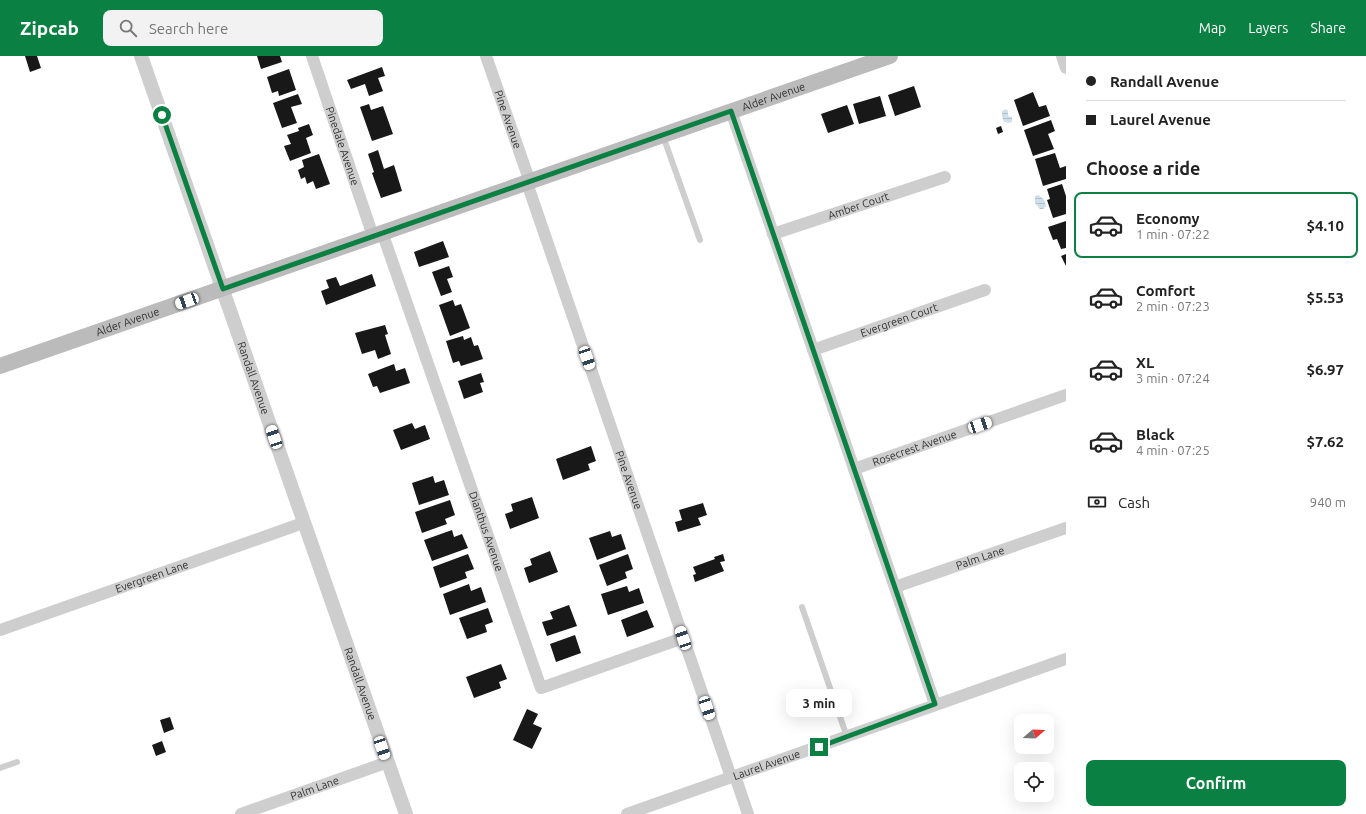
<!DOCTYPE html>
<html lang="en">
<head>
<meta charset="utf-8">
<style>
  :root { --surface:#fff; --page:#f2f2f2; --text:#222; --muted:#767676; --line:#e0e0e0; --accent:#0b8043 }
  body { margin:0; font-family:Ubuntu,sans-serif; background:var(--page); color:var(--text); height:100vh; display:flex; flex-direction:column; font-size:15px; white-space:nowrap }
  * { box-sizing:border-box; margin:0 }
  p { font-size:13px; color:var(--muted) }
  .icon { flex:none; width:22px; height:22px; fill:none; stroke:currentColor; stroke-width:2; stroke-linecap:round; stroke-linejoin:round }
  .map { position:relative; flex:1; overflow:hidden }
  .drawer { display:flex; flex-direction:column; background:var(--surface); width:300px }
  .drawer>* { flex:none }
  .top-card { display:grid; align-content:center; height:88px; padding:0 20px; background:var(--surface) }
  .needle { width:26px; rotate:71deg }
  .buttons { position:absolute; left:1014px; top:658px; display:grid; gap:8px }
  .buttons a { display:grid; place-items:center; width:40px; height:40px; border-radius:8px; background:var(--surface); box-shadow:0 4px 16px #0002; font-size:20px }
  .end { position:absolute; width:18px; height:18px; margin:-9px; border:5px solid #0b8043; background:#fff; box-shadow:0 0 0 2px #fff }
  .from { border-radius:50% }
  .bubble { position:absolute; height:28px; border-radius:8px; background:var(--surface); box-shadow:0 4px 16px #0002; font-size:13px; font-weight:600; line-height:28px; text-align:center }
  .car { position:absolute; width:12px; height:24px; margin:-12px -6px; border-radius:5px; box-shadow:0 0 3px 1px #0007; background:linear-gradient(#fff 24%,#345 0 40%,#fff 0 76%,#345 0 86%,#fff 0) }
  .top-card b { display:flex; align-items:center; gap:14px; height:38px; font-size:15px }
  .top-card b+b { border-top:1px solid var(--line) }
  .top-card i { width:10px; height:10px; background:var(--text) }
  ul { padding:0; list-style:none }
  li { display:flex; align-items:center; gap:12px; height:66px; margin:0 8px 6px; padding:0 12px; border:2px solid transparent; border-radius:8px }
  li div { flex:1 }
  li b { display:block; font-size:15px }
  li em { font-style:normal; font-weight:600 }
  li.on { border-color:var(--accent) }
  li>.icon { width:36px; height:36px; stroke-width:1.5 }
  h2 { padding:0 20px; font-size:18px; line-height:48px }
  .pay { display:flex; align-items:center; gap:10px; height:44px; padding:0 20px; font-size:15px }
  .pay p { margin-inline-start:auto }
  .cta { display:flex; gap:8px; margin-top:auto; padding:8px 20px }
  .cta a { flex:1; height:46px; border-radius:8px; background:var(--accent); color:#fff; font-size:16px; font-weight:600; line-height:46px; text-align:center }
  header { display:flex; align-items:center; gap:24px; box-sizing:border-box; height:56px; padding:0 20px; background:var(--accent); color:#fff }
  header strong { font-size:19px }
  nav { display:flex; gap:22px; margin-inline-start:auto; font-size:14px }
  .search { width:280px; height:36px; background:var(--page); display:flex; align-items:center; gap:10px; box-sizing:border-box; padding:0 14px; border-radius:8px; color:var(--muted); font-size:15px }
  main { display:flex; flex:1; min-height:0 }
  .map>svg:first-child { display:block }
  .water { fill:url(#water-rules) }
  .building { fill:#181818 }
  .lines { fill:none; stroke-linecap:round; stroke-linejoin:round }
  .service { stroke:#cecece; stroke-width:6 }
  .minor { stroke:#cecece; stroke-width:12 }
  .tertiary { stroke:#cecece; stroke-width:14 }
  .secondary { stroke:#bbb; stroke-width:16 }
  .route { stroke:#0b8043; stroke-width:5 }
  .labels { text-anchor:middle; stroke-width:4; stroke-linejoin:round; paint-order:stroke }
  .street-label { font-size:11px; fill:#313131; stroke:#fff }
</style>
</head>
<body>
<header>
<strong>Zipcab</strong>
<div class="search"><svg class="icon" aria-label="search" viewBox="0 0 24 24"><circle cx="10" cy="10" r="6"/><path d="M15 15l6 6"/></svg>Search here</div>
<nav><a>Map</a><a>Layers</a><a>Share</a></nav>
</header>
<main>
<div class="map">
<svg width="1066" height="758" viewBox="0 0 1066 758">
  <defs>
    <pattern id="water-rules" width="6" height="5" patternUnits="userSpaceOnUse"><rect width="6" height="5" fill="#cfe0ea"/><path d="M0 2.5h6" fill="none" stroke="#b2c1c9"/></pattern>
  </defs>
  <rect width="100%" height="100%" fill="#fff"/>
  <!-- water -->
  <path class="water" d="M 1006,53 L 1008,55 L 1008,60 L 1012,61 L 1012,66 L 1009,67 L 1004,66 L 1002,60 L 1002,55 Z
    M 1037,139 C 1042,140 1046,146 1046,150 L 1043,153 L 1040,153 L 1035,147 L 1035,141 Z"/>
  <!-- building -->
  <path class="building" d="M 25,0 L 37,0 L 41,12 L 30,16 Z
    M 257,0 L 280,0 L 282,6 L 261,13 Z
    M 382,11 L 385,20 L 378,22 L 383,35 L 369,40 L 365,28 L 351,33 L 347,24 Z
    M 289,13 L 296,34 L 279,40 L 278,35 L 272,37 L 267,21 Z
    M 914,30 L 921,51 L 895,60 L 888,39 Z
    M 1033,36 L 1039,51 L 1046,49 L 1050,60 L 1023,70 L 1014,44 Z
    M 298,38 L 302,48 L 291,51 L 297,67 L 282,72 L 273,47 Z
    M 880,40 L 886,60 L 859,68 L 853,48 Z
    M 369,48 L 371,54 L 383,50 L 393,78 L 372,85 L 360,51 Z
    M 847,49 L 854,68 L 828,77 L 821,58 Z
    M 1051,64 L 1055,75 L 1048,78 L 1054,93 L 1033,100 L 1024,74 Z
    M 309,68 L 313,79 L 306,82 L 311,97 L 290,105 L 284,90 L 291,88 L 287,79 L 299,75 L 298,72 Z
    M 1001,70 L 1003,76 L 998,78 L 996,72 Z
    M 378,94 L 384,113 L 394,109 L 402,135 L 381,142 L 372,117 L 374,116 L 368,98 Z
    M 1055,97 L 1060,112 L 1066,110 L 1066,123 L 1043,130 L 1035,103 Z
    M 319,98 L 330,128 L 316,133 L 313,125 L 307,128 L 305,121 L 301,123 L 298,114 L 304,111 L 302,104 Z
    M 1062,128 L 1066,140 L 1066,158 L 1053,162 L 1047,144 L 1050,143 L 1047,133 Z
    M 1066,165 L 1066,192 L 1061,193 L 1057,183 L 1053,184 L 1048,171 Z
    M 443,185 L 449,201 L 419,211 L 414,196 Z
    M 1066,198 L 1066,210 L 1061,200 Z
    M 449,210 L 453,221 L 447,223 L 452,236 L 441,240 L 432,216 Z
    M 372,218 L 376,230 L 326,249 L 321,235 L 329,232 L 326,224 L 336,221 L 340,230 Z
    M 453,244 L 455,250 L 461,248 L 470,272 L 450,280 L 439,249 Z
    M 385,269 L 388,278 L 385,279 L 391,298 L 378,303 L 375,294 L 362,298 L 355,277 Z
    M 463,280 L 464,284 L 471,281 L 474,290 L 478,289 L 483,303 L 461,310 L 459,305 L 453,307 L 446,285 Z
    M 394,308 L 396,315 L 405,312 L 410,327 L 380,337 L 377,330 L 373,331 L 368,318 Z
    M 481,317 L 484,326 L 480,327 L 483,336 L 464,343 L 458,325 Z
    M 412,367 L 415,373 L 425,369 L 430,383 L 401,394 L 393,374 Z
    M 591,390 L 596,405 L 588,408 L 590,414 L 563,424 L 556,403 Z
    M 433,420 L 435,427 L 444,424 L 449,439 L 419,449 L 412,427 Z
    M 532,441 L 539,462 L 510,473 L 505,458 L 513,455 L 511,448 Z
    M 450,444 L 455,459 L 445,463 L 447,468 L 422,477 L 415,456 Z
    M 703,447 L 707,459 L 698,462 L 701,469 L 678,476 L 675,466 L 682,464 L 679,454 Z
    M 452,474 L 454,481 L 462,478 L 468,492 L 432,505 L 424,484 Z
    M 610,475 L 612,481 L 621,478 L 626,493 L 597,504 L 589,482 Z
    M 550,495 L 558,516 L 529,527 L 524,512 L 532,509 L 530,503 Z
    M 468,498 L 474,513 L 465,516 L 467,522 L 440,532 L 433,511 Z
    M 628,498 L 633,513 L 625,516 L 627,522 L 607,530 L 599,509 Z
    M 723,498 L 725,505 L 720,506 L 724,515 L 695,526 L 693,519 L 696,518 L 693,511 L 715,503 L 714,501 Z
    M 469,528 L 471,535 L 481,531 L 486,546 L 450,559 L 443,538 Z
    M 627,530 L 629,536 L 639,532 L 644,547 L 608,559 L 601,538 Z
    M 569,549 L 577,570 L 547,580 L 542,566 L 553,563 L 550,556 Z
    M 488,552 L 493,566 L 485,569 L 487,576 L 467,583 L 459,562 Z
    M 647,554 L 654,571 L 627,581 L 621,564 Z
    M 575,579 L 581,597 L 556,606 L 550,588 Z
    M 501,608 L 507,623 L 499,626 L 501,632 L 474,642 L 466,621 Z
    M 527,653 L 538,658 L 533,668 L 542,672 L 532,693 L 513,684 Z
    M 170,661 L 174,673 L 164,677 L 160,664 Z
    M 162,685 L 166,696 L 156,700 L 152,689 Z"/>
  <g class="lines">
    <!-- service -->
    <path class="service" d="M 663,80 L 700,184
      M 802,551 L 847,681
      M 0,712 L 17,706"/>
    <!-- minor -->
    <g class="minor">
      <path id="s1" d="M 312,0 L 373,180"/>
      <path id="s2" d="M 486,0 L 530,126"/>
      <path d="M 1062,0 L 1066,12"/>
      <path d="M 731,55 L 935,648"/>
      <path id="s3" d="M 527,127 L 731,721"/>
      <path id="s4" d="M 382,176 L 541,632 L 683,582"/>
      <path id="s5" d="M 773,178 L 945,121"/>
      <path id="s6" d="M 813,294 L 985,234"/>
      <path id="s7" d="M 854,413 L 1066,339"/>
      <path id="s8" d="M 895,531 L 1066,472"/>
      <path id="s9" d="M 0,574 L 303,467"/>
      <path d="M 735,720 L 748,758"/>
      <path id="s10" d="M 241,758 L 388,706"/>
      <path id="s11" d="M 627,758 L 1066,603"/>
    </g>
    <!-- tertiary -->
    <path class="tertiary" id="s12" d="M 141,0 L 406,758"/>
    <!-- secondary -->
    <path class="secondary" id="s13" d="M 0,310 L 890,0"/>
  </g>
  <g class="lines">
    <!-- route -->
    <path class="route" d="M 162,59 L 223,233 L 731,55 L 935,648 L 819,691"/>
  </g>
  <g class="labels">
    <!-- street labels -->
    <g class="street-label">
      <text dy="4" stroke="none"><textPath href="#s13" startOffset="819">Alder Avenue</textPath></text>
      <text dy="4" stroke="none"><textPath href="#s2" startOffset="67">Pine Avenue</textPath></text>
      <text dy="4" stroke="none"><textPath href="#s1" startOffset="95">Pinedale Avenue</textPath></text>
      <text dy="4" stroke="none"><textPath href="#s5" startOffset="90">Amber Court</textPath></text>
      <text dy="4" stroke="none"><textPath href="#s6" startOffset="91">Evergreen Court</textPath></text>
      <text dy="4" stroke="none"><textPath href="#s13" startOffset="135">Alder Avenue</textPath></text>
      <text dy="4" stroke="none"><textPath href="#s12" startOffset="341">Randall Avenue</textPath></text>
      <text dy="4" stroke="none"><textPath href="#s7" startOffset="64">Rosecrest Avenue</textPath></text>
      <text dy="4" stroke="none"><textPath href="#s3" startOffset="314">Pine Avenue</textPath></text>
      <text dy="4" stroke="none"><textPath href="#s4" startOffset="317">Dianthus Avenue</textPath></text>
      <text dy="4" stroke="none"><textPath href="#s8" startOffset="90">Palm Lane</textPath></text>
      <text dy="4" stroke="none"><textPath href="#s9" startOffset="161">Evergreen Lane</textPath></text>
      <text dy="4" stroke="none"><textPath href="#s12" startOffset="665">Randall Avenue</textPath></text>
      <text dy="4" stroke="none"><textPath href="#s11" startOffset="148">Laurel Avenue</textPath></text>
      <text dy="4" stroke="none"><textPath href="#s10" startOffset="78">Palm Lane</textPath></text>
    </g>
  </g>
</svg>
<div class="buttons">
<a><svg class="needle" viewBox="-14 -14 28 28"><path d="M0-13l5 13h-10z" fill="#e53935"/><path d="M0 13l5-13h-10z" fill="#767676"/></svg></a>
<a><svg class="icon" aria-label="locate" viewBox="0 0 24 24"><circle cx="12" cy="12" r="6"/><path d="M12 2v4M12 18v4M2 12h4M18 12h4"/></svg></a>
</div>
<i class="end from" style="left:162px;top:59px"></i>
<i class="end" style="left:819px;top:691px"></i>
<div class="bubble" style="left:786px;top:633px;width:66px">3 min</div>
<i class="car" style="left:187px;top:245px;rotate:250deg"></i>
<i class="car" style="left:587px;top:302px;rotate:161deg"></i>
<i class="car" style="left:980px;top:369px;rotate:71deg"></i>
<i class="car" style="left:274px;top:381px;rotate:341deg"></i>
<i class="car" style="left:683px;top:582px;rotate:341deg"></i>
<i class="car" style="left:707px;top:652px;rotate:161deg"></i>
<i class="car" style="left:382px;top:692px;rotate:161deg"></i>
</div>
<section class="drawer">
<div class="top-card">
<b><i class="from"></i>Randall Avenue</b>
<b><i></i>Laurel Avenue</b>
</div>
<h2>Choose a ride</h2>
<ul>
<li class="on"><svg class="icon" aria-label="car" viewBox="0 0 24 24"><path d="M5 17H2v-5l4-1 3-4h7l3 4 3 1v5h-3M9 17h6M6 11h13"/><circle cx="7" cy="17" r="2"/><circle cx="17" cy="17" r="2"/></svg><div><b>Economy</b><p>1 min · 07:22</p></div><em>$4.10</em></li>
<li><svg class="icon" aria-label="car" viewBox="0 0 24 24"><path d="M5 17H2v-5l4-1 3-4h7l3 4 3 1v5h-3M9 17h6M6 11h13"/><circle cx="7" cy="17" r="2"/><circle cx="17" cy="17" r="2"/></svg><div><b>Comfort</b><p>2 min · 07:23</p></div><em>$5.53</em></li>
<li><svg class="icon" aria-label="car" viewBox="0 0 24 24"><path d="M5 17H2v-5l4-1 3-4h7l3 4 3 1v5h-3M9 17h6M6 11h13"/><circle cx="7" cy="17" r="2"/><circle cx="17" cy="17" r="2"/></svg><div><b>XL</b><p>3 min · 07:24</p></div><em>$6.97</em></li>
<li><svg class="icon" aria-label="car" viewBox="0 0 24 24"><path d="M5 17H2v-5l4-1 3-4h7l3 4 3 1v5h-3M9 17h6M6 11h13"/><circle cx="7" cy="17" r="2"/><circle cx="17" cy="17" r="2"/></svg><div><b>Black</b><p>4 min · 07:25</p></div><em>$7.62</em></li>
</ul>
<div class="pay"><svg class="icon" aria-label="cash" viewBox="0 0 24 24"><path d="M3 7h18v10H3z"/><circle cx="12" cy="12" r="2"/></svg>Cash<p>940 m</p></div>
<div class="cta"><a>Confirm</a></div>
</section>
</main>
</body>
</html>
